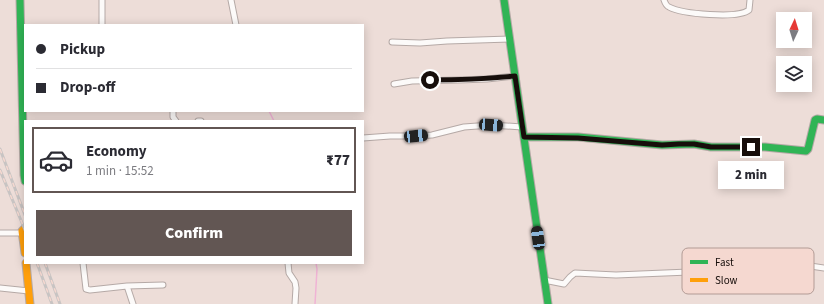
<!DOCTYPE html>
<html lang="en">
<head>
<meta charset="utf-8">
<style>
  :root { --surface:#fff; --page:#f2f2f3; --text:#2b2b33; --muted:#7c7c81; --line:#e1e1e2; --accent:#625653 }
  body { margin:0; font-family:"Source Sans 3",sans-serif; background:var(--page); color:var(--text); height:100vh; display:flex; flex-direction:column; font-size:15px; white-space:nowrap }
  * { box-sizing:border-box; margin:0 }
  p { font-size:13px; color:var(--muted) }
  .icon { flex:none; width:22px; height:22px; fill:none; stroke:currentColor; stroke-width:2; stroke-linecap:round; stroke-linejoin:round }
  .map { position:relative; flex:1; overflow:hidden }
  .sheet { position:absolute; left:24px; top:120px; width:340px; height:144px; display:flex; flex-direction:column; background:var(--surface); border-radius:0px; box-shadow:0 2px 10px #0003 }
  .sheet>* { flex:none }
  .guide { position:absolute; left:24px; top:24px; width:340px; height:88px; border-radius:0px; box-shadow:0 2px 10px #0003; display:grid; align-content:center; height:88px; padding:0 12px; background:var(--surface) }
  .needle { width:26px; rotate:4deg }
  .buttons { position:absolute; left:776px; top:12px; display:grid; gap:8px }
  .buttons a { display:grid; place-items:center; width:36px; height:36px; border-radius:0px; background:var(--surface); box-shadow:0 2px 10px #0003; font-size:20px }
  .end { position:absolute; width:18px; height:18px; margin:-9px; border:5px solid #170e0b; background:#fff; box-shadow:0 0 0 2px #fff }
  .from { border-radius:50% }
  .bubble { position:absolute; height:28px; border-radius:0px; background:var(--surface); box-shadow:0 2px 10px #0003; font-size:13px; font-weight:800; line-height:28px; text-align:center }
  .car { position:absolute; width:12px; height:24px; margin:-12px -6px; border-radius:5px; box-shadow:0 0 3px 1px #0007; background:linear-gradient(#222 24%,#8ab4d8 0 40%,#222 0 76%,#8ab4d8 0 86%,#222 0) }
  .guide b { display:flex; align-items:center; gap:14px; height:38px; font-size:15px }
  .guide b+b { border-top:1px solid var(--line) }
  .guide i { width:10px; height:10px; background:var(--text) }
  ul { padding:7px 0 0; list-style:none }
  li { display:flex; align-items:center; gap:12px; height:66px; margin:0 8px 6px; padding:0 4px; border:2px solid var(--line); border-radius:0px }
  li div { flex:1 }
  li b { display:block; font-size:15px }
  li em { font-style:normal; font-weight:800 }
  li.on { border-color:var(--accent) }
  li>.icon { width:36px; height:36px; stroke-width:1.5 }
  .cta { display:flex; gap:8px; margin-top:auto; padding:8px 12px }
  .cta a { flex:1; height:46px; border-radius:0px; background:var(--accent); color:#fff; font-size:16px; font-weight:800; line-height:46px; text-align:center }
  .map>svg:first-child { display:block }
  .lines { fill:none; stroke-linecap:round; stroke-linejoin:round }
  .stream { stroke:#f0b3d5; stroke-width:1.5 }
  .street-casing { stroke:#b5a9a6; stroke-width:7 }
  .fast-casing { stroke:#b5a9a6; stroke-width:9 }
  .slow-casing { stroke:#b5a9a6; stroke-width:9 }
  .street { stroke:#fcfaf9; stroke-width:5 }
  .fast { stroke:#30b455; stroke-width:7 }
  .slow { stroke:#ff9f0a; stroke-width:7 }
  .rail-casing { stroke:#c8c4c3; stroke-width:3 }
  .rail { stroke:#f5d8d0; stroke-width:1.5; stroke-dasharray:4.5; stroke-linecap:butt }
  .route { stroke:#170e0b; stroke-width:5 }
  .key { fill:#f5d8d0; stroke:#b29b95; stroke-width:1 }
  .key-label { font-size:11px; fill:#170e0b }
</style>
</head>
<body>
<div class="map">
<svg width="824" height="304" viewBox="0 0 824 304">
  <rect width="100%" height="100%" fill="#edddd8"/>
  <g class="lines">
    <!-- stream -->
    <path class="stream" d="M 269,111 L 274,121
      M 315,304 L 317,269 L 316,263"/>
    <defs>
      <path id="street" d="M 102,0 L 102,25
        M 231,0 L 236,25
        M 664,0 C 665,3 666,6 669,7 C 682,14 738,19 749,10 L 750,0
        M 392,42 L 420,43 L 447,41 L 510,39
        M 394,84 L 412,81 L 459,80 L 487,79 L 515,76
        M 173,111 L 173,117 L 176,121
        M 198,121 L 201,121
        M 363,138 L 390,136 L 416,136 L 432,135 L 464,127 L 491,125 L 522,127
        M 0,233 L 22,233
        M 83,263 L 86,289 L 90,290 L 127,286 L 133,304
        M 288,263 L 289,273 L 295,282 L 296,288 L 295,304
        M 544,280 L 564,284 L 570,277 L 575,273 L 616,275 L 689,272 L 738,275 L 774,270 L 777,261 L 824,268
        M 127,286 L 163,285
        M 0,288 L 29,291"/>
      <path id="fast" d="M 20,0 L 24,175 L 25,181
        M 504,0 L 548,304
        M 524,137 L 578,137 L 662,145 L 694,144 L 711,147 L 765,147 L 806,151 L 808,149 L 815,120 L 817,119 L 824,120"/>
      <path id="slow" d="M 25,228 L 22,231 L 25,253
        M 26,263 L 30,304"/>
    </defs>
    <!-- street casing -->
    <use href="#street" class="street-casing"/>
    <!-- fast casing -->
    <use href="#fast" class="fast-casing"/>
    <!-- slow casing -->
    <use href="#slow" class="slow-casing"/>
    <!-- street -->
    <use href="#street" class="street"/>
    <!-- fast -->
    <use href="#fast" class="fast"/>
    <!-- slow -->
    <use href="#slow" class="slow"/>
    <defs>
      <path id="rail" d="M 0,149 L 25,215
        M 0,170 L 25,230
        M 37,263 L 52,304
        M 45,263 L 60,304"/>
    </defs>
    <!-- rail casing -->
    <use href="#rail" class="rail-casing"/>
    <!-- rail -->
    <use href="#rail" class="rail"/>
  </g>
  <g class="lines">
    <!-- route -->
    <path class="route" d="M 430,80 C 458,80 486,79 515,76 L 524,137 L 578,138 L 662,145 L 679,144 L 694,144 L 711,147 L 751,147"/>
  </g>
  <!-- legend -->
  <rect x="682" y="248" width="132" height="46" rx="6" class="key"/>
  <rect x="690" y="260" width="18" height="4" fill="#30b455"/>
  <rect x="690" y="278" width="18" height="4" fill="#ff9f0a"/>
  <g class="key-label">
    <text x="715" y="266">Fast</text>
    <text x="715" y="284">Slow</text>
  </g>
</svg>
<div class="buttons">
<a><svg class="needle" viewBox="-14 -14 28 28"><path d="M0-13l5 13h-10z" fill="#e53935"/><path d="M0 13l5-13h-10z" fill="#7c7c81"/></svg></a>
<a><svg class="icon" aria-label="layers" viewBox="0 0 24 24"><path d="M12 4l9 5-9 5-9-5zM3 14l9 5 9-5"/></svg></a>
</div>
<i class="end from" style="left:430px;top:80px"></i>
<i class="end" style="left:751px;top:147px"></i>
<div class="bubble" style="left:718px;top:161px;width:66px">2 min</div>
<i class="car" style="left:491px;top:125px;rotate:94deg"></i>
<i class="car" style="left:416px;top:136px;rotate:84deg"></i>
<i class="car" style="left:538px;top:238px;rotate:352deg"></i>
<div class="guide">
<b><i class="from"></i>Pickup</b>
<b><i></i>Drop-off</b>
</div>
<section class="sheet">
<ul>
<li class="on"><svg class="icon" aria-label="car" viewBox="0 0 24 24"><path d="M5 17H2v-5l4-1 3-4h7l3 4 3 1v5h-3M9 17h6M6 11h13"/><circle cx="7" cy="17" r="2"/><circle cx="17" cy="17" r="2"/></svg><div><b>Economy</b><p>1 min · 15:52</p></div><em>₹77</em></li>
</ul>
<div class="cta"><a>Confirm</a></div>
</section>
</div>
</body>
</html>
